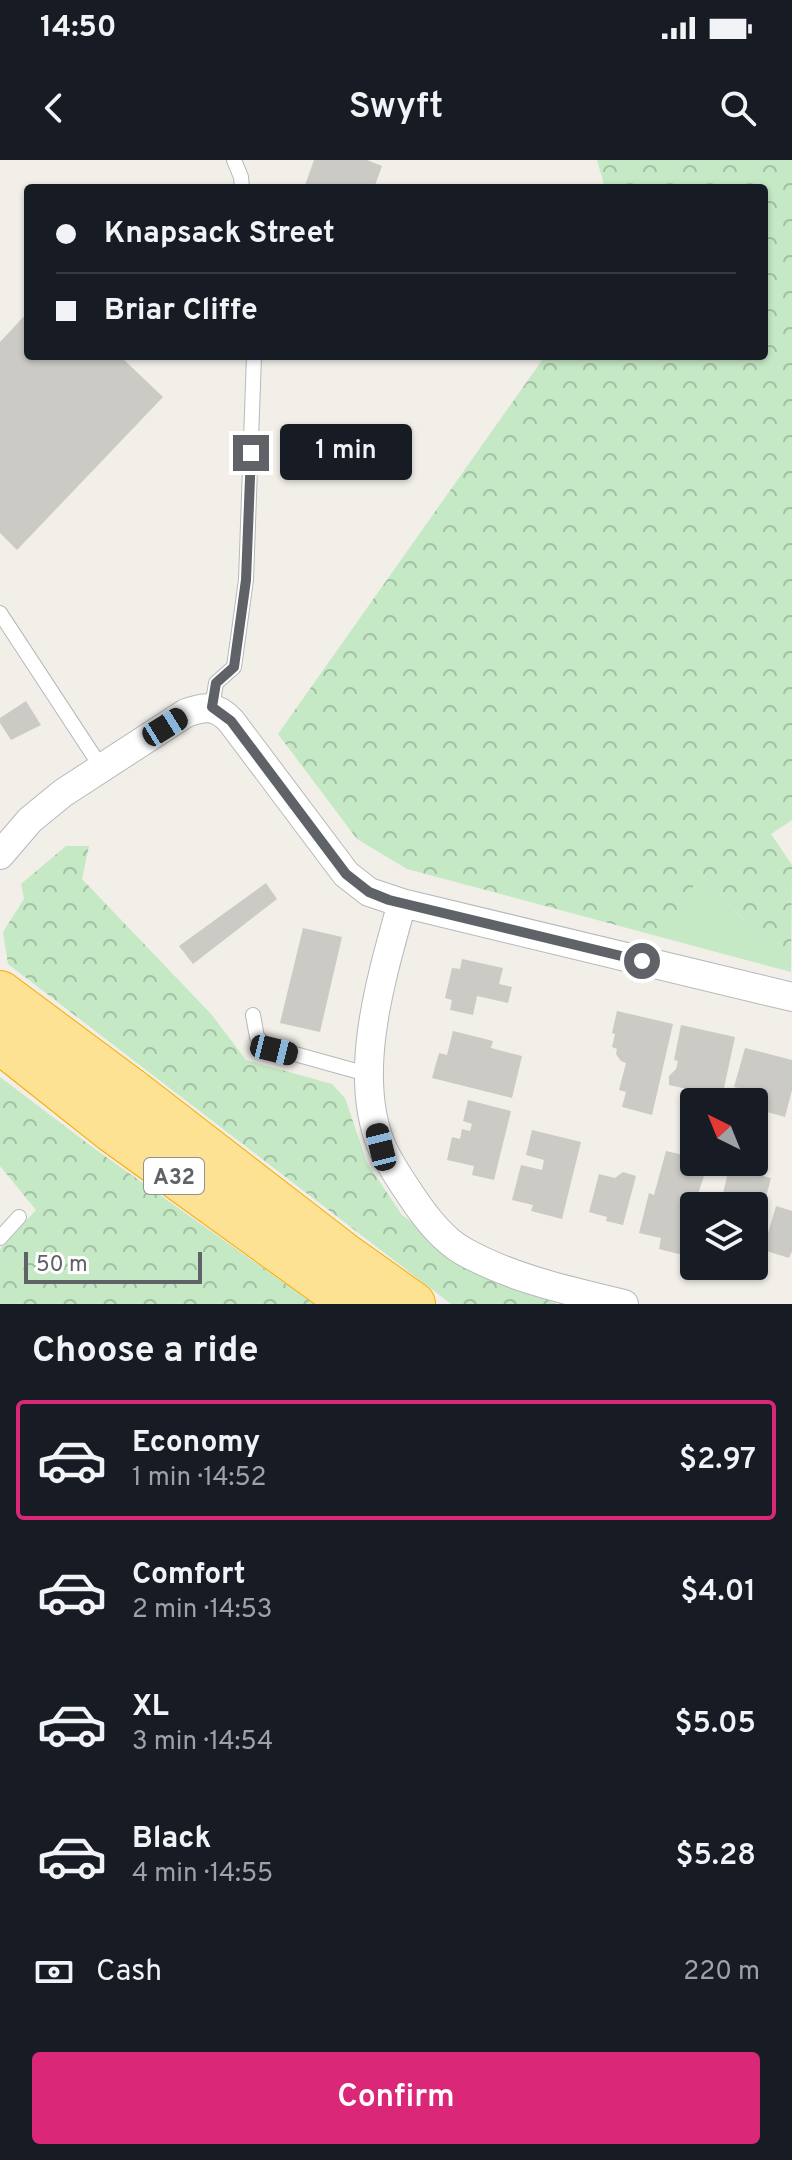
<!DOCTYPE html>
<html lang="en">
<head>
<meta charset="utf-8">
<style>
  :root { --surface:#171b24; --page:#20242c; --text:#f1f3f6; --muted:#9ea1a6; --line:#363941; --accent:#db2777 }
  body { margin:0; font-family:Overpass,sans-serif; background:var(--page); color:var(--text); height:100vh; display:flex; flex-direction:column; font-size:30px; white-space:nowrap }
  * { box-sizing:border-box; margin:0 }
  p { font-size:26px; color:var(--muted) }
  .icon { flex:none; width:44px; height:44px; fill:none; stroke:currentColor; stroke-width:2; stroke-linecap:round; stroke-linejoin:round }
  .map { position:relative; height:1144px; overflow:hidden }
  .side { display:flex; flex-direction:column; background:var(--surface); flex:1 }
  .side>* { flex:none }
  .top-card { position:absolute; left:24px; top:24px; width:744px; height:176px; border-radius:8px; box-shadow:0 2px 6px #0004; display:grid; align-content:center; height:176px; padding:0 32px; background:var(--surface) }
  .needle { width:52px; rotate:317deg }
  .buttons { position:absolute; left:680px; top:928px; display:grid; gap:16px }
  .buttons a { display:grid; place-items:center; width:88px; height:88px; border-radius:8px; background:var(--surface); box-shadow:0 2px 6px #0004; font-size:40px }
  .scale { position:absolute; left:24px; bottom:20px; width:178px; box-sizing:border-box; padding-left:8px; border:4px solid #5f6368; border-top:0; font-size:22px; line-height:28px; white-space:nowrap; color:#5f6368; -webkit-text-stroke:6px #fff; paint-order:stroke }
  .end { position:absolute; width:36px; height:36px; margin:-18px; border:10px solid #5f6368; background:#fff; box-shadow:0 0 0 4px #fff }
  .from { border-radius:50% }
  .bubble { position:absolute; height:56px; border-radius:8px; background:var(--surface); box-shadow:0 2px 6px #0004; font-size:26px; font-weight:600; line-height:56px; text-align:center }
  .car { position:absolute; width:24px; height:48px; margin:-24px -12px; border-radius:10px; box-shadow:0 0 6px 2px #0007; background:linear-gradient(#222 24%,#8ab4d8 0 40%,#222 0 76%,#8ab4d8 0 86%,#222 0) }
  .top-card b { display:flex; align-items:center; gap:28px; height:76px; font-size:30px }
  .top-card b+b { border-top:2px solid var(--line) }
  .top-card i { width:20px; height:20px; background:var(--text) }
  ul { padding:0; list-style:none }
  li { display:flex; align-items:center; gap:24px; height:120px; margin:0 16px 12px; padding:0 16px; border:4px solid transparent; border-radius:8px }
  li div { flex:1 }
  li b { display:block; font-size:30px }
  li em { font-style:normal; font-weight:600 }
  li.on { border-color:var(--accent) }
  li>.icon { width:72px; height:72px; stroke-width:1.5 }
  h2 { padding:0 32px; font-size:36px; line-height:96px }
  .pay { display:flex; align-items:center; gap:20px; height:88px; padding:0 32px; font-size:30px }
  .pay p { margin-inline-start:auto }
  .cta { display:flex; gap:16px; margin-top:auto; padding:16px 32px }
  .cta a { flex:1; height:92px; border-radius:8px; background:var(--accent); color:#fff; font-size:32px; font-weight:600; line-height:92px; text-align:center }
  .status { display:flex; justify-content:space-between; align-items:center; height:56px; padding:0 40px; background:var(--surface); direction:ltr }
  .status svg { height:22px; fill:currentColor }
  header { display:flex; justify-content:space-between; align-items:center; height:104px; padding:0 32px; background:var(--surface); font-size:36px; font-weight:600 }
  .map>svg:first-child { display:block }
  .grass { fill:#c5e8c5 }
  .forest { fill:url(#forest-crowns) }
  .building { fill:#cccac5 }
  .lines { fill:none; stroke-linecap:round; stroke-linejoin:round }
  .lane-casing { stroke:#b5b8bc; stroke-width:16 }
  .street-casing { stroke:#b5b8bc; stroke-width:30 }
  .highway-casing { stroke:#f9ab00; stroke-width:46 }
  .lane { stroke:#fff; stroke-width:14 }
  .street { stroke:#fff; stroke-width:28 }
  .highway { stroke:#fde293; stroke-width:44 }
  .route { stroke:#5f6368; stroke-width:10 }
  .labels { text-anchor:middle; stroke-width:8; stroke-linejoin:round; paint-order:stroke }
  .shield { fill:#fff; stroke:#8f9295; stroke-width:2 }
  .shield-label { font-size:22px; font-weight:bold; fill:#5f6368 }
</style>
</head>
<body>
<div class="status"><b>14:50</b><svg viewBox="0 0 49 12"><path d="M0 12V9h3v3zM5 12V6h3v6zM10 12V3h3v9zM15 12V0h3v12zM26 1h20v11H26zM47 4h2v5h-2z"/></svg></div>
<header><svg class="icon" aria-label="back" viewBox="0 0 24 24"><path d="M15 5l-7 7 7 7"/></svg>Swyft<svg class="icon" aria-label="search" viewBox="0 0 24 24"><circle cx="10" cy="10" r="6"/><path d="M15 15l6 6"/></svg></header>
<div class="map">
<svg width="792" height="1144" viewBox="0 0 792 1144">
  <defs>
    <pattern id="forest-crowns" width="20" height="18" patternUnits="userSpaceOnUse" patternTransform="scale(2)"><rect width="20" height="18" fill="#c5e8c5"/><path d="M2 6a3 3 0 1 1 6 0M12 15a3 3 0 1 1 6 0" fill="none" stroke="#a3c0a4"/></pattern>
  </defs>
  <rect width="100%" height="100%" fill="#f1efe8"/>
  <!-- grass -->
  <path class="grass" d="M 699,711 L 791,812 L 668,779 Z"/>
  <!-- forest -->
  <path class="forest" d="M 597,0 L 792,0 L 792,660 L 771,674 L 792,705 L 791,812 L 700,712 L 668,779 L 407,709 L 357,679 L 278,574 L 545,196 L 764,196 L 764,28 L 605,28 Z
    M 66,686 L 89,686 L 82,719 L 211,854 L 246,900 L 332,924 L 345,938 L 367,1003 L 402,1055 L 473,1106 L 556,1144 L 451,1144 L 8,804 L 3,772 L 24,739 L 21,724 Z
    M 0,917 L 95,989 L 314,1144 L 0,1144 L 0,1089 L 36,1050 L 0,1006 Z"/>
  <!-- building -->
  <path class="building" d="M 314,0 L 367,0 L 382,6 L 374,28 L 304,28 Z
    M 28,152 L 28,196 L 120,196 L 163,237 L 17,390 L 0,373 L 0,182 Z
    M 26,541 L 41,565 L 11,580 L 0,563 L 0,558 Z
    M 266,723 L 277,739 L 193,804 L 179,786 Z
    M 303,768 L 342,777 L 320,872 L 280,863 Z
    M 462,799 L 503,808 L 499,824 L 512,827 L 508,843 L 477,836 L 473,855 L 450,850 L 452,840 L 445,838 L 452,808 L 460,809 Z
    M 617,851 L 673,864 L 652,955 L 622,947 L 626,932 L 619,930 L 626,903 L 621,901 L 616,894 L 617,889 L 612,887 L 615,874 L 612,873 Z
    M 681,865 L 735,877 L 721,942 L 693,942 L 696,931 L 669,925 L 669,916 L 676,909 L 678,901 L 674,900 Z
    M 453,871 L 493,881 L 491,888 L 522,896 L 512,938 L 432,918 L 439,893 L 447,895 Z
    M 745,888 L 792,900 L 792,930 L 785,957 L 764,951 L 768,935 L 734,927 Z
    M 468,940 L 511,951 L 494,1020 L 472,1015 L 474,1006 L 447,1000 L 452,977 L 460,979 L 462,969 L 470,971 L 472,964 L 463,961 Z
    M 532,970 L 581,982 L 562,1059 L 531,1051 L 533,1045 L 512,1040 L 521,1005 L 542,1010 L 544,1000 L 526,995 Z
    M 666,991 L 692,997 L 689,1009 L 705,1013 L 694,1046 L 683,1095 L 659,1089 L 661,1078 L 639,1073 L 649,1033 L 654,1035 Z
    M 729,1008 L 771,1018 L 755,1080 L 754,1046 L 720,1046 Z
    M 623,1012 L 636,1016 L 623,1065 L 606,1061 L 607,1057 L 589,1052 L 599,1014 L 615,1018 Z
    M 776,1046 L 792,1051 L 792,1091 L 789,1098 L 763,1090 Z"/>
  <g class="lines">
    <defs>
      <path id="lane" d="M 234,0 L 241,17 L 242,28
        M 0,453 L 101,607
        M 212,547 L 216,523 L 234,507 L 246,420 L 254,196
        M 253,855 L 257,877 L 266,886 L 367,914
        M 0,1078 L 19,1057"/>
      <path id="street" d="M 0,695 L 30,660 L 63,633 L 186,553 C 205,546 216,545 231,561 L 346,714 L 369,732 L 402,743 L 792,837
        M 402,743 C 382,816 351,914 382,987 C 389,1003 400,1019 410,1034 C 423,1054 442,1079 463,1091 C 513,1119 570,1131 624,1144"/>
      <path id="highway" d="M 0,833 L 133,932 L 344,1095 L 413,1144
        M 0,881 L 112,970 L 353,1144"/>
    </defs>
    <!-- lane casing -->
    <use href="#lane" class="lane-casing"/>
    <!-- street casing -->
    <use href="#street" class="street-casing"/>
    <!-- highway casing -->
    <use href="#highway" class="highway-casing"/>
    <!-- lane -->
    <use href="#lane" class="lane"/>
    <!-- street -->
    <use href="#street" class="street"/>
    <!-- highway -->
    <use href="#highway" class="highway"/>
  </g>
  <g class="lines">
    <!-- route -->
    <path class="route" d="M 251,293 L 246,420 L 234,507 L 216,523 L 212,547 L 231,561 L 346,714 L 369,732 L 389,740 L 642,801"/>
  </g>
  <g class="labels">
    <!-- shield labels -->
    <rect class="shield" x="144" y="998" width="60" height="36" rx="6"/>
    <g class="shield-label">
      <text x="174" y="1024">A32</text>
    </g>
  </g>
</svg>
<div class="buttons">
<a><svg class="needle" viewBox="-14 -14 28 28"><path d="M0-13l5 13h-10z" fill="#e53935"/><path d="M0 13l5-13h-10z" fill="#9ea1a6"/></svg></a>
<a><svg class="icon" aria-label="layers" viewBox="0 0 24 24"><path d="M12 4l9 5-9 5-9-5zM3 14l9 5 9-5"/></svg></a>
</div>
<div class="scale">50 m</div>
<i class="end from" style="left:642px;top:801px"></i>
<i class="end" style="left:251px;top:293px"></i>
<div class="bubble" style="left:280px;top:264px;width:132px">1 min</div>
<i class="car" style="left:165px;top:567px;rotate:58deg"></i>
<i class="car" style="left:274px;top:890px;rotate:104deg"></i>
<i class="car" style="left:381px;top:987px;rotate:346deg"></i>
<div class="top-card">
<b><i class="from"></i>Knapsack Street</b>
<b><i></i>Briar Cliffe</b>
</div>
</div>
<section class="side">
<h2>Choose a ride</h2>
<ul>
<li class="on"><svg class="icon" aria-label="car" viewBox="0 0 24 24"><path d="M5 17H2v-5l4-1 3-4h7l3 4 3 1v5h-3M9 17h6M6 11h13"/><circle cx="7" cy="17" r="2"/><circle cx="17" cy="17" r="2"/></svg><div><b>Economy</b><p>1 min · 14:52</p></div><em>$2.97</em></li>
<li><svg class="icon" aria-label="car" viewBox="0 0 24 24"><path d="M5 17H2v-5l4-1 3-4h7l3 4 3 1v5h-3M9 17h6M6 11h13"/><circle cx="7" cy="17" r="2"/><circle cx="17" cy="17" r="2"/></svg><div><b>Comfort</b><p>2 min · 14:53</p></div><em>$4.01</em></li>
<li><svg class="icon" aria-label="car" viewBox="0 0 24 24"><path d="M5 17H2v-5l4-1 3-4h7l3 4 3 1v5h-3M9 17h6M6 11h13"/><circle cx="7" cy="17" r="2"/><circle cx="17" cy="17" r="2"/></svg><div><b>XL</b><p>3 min · 14:54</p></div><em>$5.05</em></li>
<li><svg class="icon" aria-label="car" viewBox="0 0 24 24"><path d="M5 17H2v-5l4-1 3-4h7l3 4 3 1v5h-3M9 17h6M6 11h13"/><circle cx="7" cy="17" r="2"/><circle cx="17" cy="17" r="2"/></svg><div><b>Black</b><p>4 min · 14:55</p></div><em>$5.28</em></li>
</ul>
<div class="pay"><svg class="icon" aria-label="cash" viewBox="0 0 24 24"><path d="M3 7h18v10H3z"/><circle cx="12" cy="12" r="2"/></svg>Cash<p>220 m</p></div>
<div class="cta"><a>Confirm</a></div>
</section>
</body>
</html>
